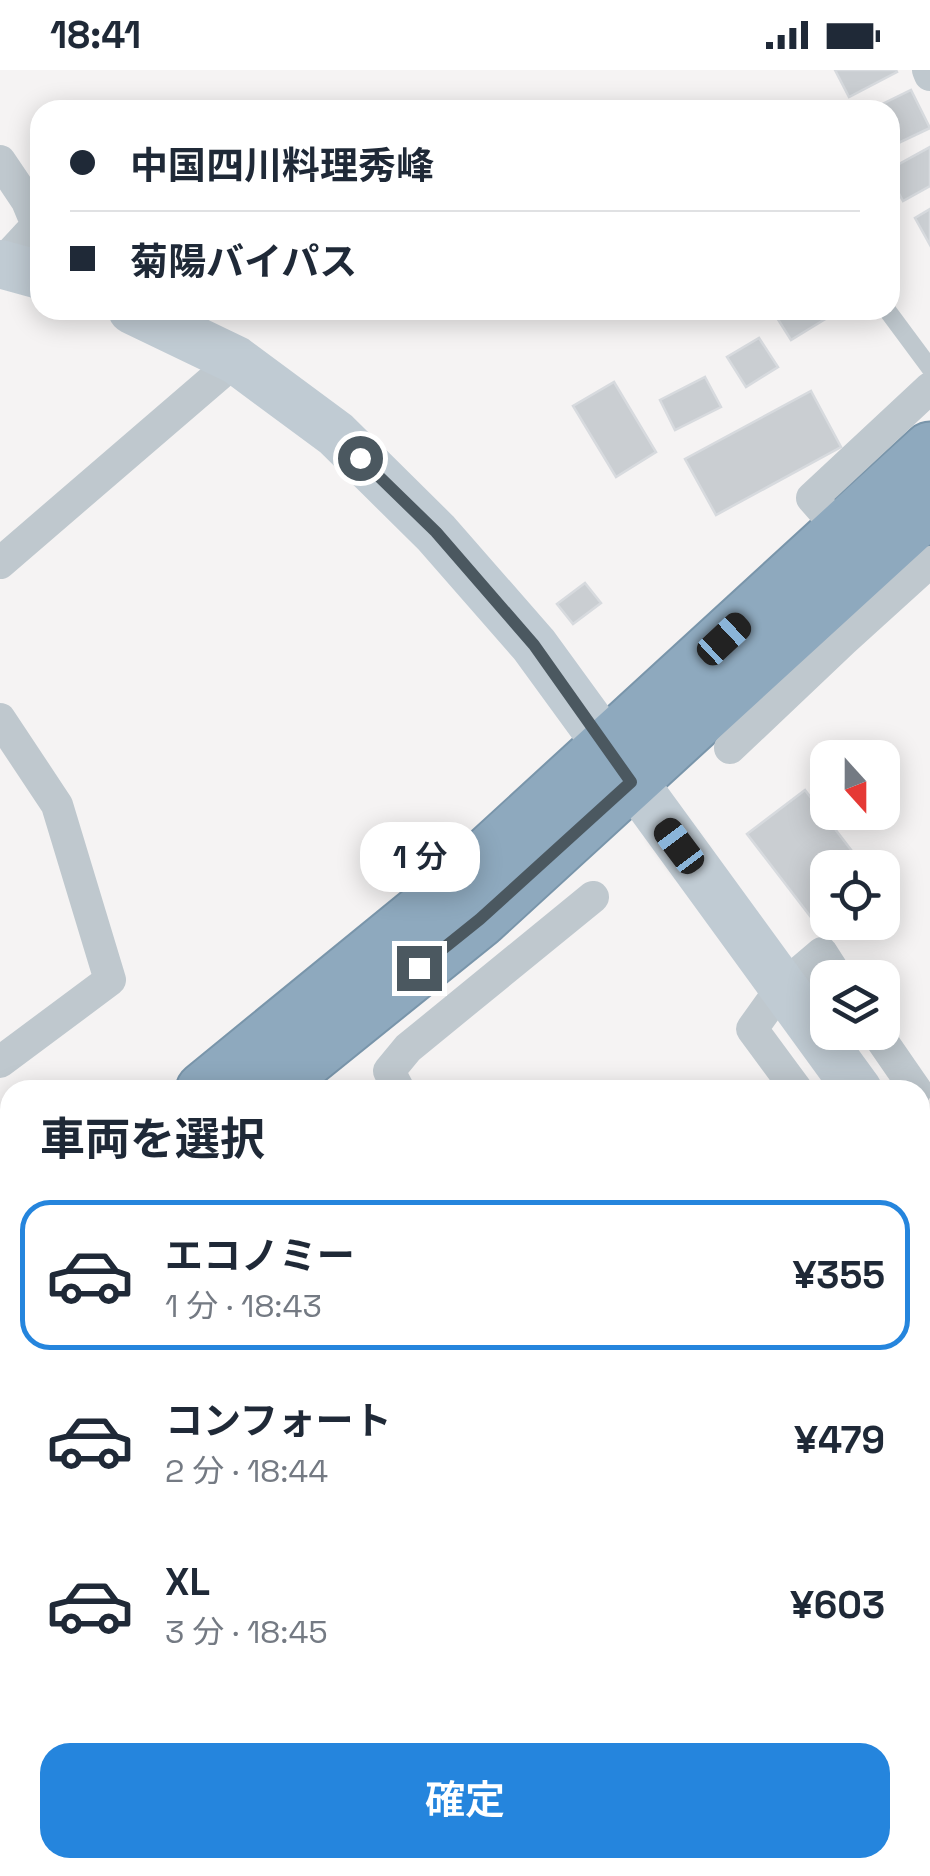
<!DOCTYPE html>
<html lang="ja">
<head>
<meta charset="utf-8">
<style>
  :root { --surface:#fff; --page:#f6f6f7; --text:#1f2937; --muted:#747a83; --line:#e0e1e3; --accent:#2585dd }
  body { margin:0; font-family:"Space Grotesk","Noto Sans JP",sans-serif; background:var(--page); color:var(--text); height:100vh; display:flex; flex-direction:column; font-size:38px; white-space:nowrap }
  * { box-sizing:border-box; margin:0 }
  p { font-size:32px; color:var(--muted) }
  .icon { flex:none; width:55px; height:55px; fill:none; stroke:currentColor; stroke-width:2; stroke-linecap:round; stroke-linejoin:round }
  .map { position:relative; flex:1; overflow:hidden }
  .drawer { position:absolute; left:0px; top:1010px; width:930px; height:798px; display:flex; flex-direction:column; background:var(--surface); border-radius:30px 30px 0 0; box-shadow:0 5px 25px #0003 }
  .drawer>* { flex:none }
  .top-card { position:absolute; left:30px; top:30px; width:870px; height:220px; border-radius:30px; box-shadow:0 5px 25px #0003; display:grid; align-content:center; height:220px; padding:0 40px; background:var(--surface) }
  .needle { width:65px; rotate:159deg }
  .tools { position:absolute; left:810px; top:670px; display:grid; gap:20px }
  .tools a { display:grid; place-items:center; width:90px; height:90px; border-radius:20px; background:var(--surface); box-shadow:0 5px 25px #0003; font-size:50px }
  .end { position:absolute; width:45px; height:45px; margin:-22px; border:12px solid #4b5860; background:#fff; box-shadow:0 0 0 5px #fff }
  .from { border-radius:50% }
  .bubble { position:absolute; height:70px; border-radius:30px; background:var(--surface); box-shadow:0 5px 25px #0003; font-size:32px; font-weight:600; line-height:70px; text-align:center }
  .car { position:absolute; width:30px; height:60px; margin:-30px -15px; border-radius:12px; box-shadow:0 0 8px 2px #0007; background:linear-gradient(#222 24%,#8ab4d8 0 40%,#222 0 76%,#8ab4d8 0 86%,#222 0) }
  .top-card b { display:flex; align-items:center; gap:35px; height:95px; font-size:38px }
  .top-card b+b { border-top:2px solid var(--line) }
  .top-card i { width:25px; height:25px; background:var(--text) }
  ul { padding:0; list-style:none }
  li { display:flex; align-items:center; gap:30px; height:150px; margin:0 20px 15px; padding:0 20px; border:5px solid transparent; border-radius:30px }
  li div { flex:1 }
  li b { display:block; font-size:38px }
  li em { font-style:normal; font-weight:600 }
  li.selected { border-color:var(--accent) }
  li>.icon { width:90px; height:90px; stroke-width:1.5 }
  h2 { padding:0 40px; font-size:45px; line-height:120px }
  .button { display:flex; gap:20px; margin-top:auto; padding:20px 40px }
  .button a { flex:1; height:115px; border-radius:30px; background:var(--accent); color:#fff; font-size:40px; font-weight:600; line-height:115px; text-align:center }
  .status { display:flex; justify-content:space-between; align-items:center; height:70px; padding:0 50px; background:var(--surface); direction:ltr }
  .status svg { height:28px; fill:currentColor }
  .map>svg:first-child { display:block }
  .building { fill:#caced2; stroke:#d7dade; stroke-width:2.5 }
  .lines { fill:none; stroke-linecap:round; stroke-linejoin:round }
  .highway-casing { stroke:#7995aa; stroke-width:59 }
  .lane { stroke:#bfc8ce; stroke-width:18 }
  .street { stroke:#bfc8ce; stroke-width:32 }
  .secondary { stroke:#c0cbd3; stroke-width:48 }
  .highway { stroke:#8ea9be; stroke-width:55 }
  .route { stroke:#4b5860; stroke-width:12 }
</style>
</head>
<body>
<div class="status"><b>18:41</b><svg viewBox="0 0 49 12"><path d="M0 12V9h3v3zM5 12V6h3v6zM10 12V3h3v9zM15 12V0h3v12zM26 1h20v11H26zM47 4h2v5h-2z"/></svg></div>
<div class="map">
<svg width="930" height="1806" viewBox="0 0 930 1806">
  <rect width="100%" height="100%" fill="#f5f3f3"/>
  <!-- building -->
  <path class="building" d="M 835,0 L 896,0 L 897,2 L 849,27 Z
    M 911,20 L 930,58 L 890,77 L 890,40 L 870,40 Z
    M 930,77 L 930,116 L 903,131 L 890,107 L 890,99 Z
    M 930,139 L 930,175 L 915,148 Z
    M 772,240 L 840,240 L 791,270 Z
    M 759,268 L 778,297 L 746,317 L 727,287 Z
    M 705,307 L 721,337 L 675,360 L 660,330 Z
    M 614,312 L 656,382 L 616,407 L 573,336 Z
    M 811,321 L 841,377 L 716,445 L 685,389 Z
    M 585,513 L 601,533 L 573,554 L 557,534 Z
    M 805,720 L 865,798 L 828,798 L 828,832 L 810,846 L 747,764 Z
    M 920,1326 L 930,1341 L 930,1456 L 920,1463 Z
    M 607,1798 L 649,1798 L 659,1806 L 599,1806 Z"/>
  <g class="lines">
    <defs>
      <path id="highway" d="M 204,1020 L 455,815 L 930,380
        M 268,1020 L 480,849 L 930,437
        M 0,1183 L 10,1175
        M 0,1234 L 10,1227"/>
    </defs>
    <!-- highway casing -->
    <use href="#highway" class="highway-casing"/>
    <!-- lane -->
    <path class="lane" d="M 887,240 L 930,298"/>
    <!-- street -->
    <path class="street" d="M 928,0 L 930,5
      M 0,91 L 27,131 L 37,155 L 1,194
      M 841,461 L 812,428 L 930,318
      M 0,493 L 236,290
      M 830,557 L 844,570 L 930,492
      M 0,649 L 57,735 L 110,910 L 0,992
      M 730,678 L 844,570
      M 876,962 L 916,1020
      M 399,1020 L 389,1001 L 408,978 L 593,827
      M 797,1020 L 752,959 L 782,917 L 822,883 L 838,908
      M 920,1235 L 930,1226
      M 920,1274 L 930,1295
      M 0,1360 L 10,1357
      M 0,1469 L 10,1504
      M 115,1798 L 118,1806"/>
    <!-- secondary -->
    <path class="secondary" d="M 0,194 L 40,205
      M 132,240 L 236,290 L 336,364 L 436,463 L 534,575 L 858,1020
      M 920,1105 L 930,1118
      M 920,1744 L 930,1734
      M 860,1806 L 868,1798"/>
    <!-- highway -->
    <use href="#highway" class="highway"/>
  </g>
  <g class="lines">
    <!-- route -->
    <path class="route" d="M 360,388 L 436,462 L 534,575 L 631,712 L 480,849 L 419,898"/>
  </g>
</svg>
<div class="tools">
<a><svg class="needle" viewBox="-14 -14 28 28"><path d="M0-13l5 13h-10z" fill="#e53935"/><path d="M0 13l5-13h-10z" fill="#747a83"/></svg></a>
<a><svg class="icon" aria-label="locate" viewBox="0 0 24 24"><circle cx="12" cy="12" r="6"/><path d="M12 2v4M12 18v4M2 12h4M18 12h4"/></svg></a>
<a><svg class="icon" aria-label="layers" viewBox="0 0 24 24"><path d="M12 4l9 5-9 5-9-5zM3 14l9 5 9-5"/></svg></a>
</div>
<i class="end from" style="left:360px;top:388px"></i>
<i class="end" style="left:419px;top:898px"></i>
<div class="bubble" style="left:360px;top:752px;width:120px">1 分</div>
<i class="car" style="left:724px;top:569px;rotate:47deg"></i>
<i class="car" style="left:679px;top:776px;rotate:323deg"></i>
<div class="top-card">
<b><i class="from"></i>中国四川料理秀峰</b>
<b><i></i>菊陽バイパス</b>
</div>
<section class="drawer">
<h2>車両を選択</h2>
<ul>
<li class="selected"><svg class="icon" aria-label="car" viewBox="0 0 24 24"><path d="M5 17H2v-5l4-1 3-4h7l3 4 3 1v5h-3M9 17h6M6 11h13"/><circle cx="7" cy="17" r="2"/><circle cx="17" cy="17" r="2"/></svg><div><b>エコノミー</b><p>1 分 · 18:43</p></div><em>¥355</em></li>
<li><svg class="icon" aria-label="car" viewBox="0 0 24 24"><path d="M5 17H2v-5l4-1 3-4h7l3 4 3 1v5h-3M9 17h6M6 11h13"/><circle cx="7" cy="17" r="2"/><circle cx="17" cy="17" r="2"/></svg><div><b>コンフォート</b><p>2 分 · 18:44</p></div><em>¥479</em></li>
<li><svg class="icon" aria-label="car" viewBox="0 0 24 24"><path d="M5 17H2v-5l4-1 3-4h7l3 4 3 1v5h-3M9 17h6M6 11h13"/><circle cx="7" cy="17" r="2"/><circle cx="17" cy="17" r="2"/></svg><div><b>XL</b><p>3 分 · 18:45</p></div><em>¥603</em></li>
</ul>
<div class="button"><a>確定</a></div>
</section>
</div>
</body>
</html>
